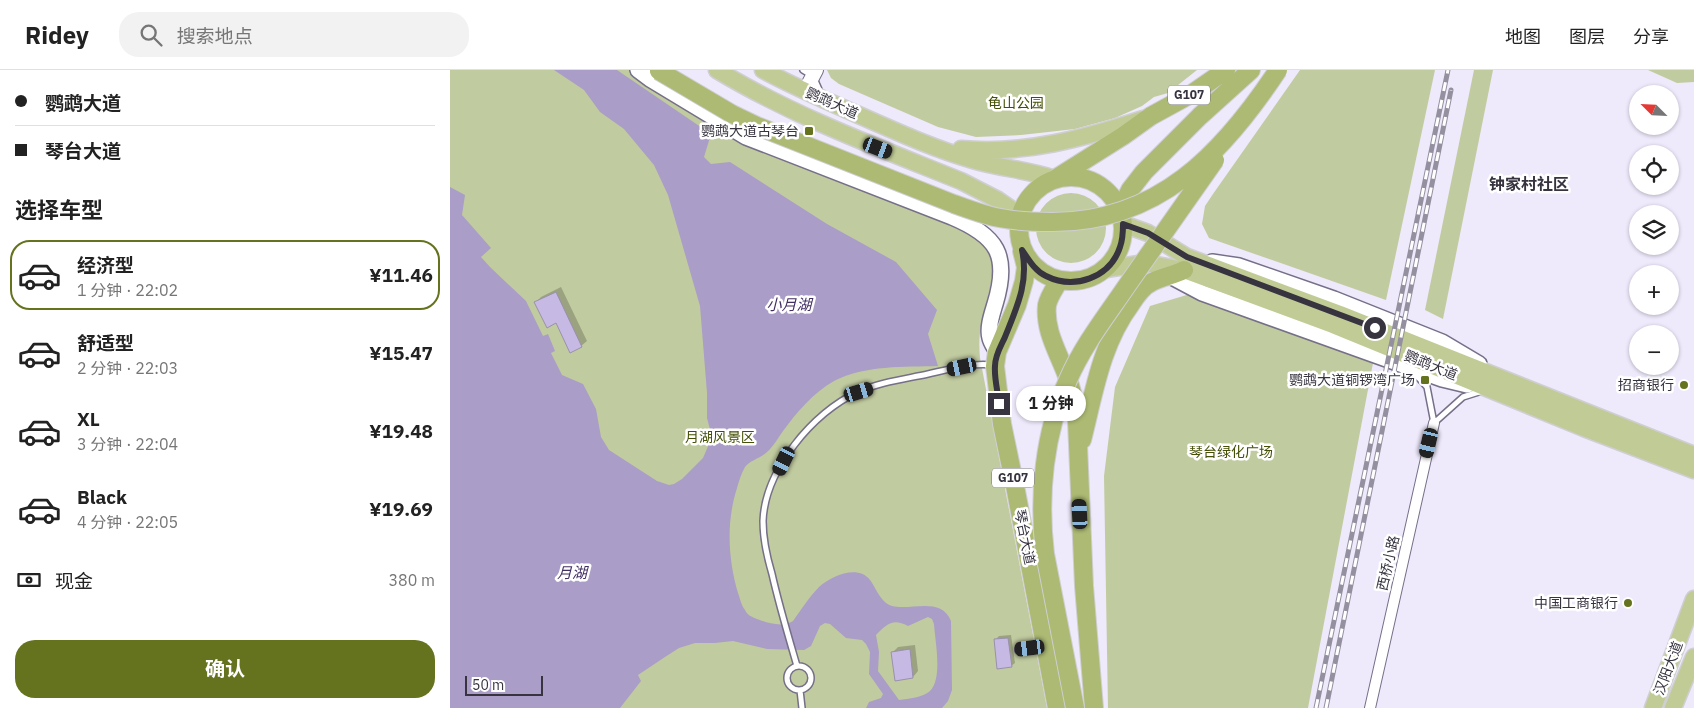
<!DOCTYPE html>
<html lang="zh">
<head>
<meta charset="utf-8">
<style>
  :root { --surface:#fff; --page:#f2f2f2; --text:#222; --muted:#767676; --line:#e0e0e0; --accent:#65721e }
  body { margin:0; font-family:"IBM Plex Sans","Noto Sans SC",sans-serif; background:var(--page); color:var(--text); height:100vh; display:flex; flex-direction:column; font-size:19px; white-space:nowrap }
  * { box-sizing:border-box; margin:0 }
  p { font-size:16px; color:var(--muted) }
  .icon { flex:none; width:28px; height:28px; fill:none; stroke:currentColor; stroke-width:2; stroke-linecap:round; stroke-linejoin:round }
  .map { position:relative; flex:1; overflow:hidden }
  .drawer { display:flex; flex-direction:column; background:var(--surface); width:450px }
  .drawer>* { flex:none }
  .guide { display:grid; align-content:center; height:110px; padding:0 15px; background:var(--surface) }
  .needle { width:32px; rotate:294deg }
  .buttons { position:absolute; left:1179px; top:15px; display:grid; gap:10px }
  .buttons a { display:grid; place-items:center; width:50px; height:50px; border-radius:50%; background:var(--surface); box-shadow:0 1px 4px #0004; font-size:25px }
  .scale { position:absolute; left:15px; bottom:12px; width:78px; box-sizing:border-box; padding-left:5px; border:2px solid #37333f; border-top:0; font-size:14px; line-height:18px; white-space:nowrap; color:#37333f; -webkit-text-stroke:4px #fff; paint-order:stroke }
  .end { position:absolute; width:22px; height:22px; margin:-11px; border:6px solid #37333f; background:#fff; box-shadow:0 0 0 2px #fff }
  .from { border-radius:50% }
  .bubble { position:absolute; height:35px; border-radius:18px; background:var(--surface); box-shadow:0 1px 4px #0004; font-size:16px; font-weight:700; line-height:35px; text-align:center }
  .car { position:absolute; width:15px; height:30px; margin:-15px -8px; border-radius:6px; box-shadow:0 0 4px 1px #0007; background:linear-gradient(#222 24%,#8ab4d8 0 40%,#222 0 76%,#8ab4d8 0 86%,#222 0) }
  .guide b { display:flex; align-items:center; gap:18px; height:48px; font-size:19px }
  .guide b+b { border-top:1px solid var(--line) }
  .guide i { width:12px; height:12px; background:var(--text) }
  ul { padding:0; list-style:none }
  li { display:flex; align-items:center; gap:15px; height:70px; margin:0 10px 8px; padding:0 5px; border:2px solid transparent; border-radius:20px }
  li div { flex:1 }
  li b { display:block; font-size:19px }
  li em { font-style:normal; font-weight:700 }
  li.on { border-color:var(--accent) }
  li>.icon { width:45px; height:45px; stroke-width:1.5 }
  h2 { padding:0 15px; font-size:22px; line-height:60px }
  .pay { display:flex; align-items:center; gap:12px; height:55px; padding:0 15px; font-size:19px }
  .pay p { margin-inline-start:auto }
  .button { display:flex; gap:10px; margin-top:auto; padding:10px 15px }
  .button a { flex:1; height:58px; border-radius:20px; background:var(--accent); color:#fff; font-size:20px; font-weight:700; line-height:58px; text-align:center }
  header { display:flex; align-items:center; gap:30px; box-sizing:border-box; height:70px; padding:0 25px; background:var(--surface); border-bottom:1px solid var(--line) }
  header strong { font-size:24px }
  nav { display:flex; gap:28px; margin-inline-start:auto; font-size:18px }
  .search { width:350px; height:45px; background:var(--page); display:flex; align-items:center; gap:12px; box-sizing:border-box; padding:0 18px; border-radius:20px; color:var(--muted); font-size:19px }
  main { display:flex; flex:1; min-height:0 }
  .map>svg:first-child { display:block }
  .green { fill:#c1cba0 }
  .water { fill:#aa9dc7; fill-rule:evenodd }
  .shadow { fill:#0003 }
  .building { fill:#c6b9e3; stroke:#9991ac }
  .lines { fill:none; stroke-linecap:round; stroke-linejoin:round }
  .service-casing { stroke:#766f88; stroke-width:8 }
  .minor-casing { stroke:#766f88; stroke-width:12 }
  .tertiary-casing { stroke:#766f88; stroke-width:16 }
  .secondary-casing { stroke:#766f88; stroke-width:18 }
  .primary-casing { stroke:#cfced1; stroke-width:19 }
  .trunk-casing { stroke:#cfced1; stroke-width:20 }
  .service { stroke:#fff; stroke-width:5 }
  .minor { stroke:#fff; stroke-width:10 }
  .tertiary { stroke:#fff; stroke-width:14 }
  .secondary { stroke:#fff; stroke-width:15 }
  .primary { stroke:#c1cb96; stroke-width:16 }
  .trunk { stroke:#acba73; stroke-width:18 }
  .rail-casing { stroke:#94909f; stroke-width:5 }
  .rail { stroke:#fff; stroke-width:3; stroke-dasharray:9; stroke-linecap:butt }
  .trunk-bridge-casing { stroke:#cfced1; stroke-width:20; stroke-linecap:butt }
  .trunk-bridge { stroke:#acba73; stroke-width:18 }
  .route { stroke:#37333f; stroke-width:6 }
  .poi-dot { fill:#65721e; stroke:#fff; stroke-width:2 }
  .labels { text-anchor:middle; stroke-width:5; stroke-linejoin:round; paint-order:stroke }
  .shield { fill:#fff; stroke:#737079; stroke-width:1 }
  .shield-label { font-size:12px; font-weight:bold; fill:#37333f }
  .street-label { font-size:14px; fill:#37333f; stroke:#fff }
  .park-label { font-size:14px; fill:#455006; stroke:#fff }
  .poi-label { font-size:14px; fill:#37333f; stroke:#fff; text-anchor:end }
  .water-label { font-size:15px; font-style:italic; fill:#422e63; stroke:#fff }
  .quarter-label { font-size:16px; font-weight:bold; fill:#37333f; stroke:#fff }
</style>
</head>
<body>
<header>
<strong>Ridey</strong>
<div class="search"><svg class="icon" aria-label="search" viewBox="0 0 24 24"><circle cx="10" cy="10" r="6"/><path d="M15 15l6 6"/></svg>搜索地点</div>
<nav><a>地图</a><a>图层</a><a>分享</a></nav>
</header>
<main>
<section class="drawer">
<div class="guide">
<b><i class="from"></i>鹦鹉大道</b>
<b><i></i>琴台大道</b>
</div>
<h2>选择车型</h2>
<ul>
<li class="on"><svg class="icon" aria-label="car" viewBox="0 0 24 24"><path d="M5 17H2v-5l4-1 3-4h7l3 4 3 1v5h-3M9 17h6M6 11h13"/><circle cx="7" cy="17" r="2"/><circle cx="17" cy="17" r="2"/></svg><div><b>经济型</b><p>1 分钟 · 22:02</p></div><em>¥11.46</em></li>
<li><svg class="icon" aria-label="car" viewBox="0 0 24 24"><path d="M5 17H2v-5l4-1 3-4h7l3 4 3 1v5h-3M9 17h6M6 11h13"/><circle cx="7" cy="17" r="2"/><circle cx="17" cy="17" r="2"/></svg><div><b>舒适型</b><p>2 分钟 · 22:03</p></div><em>¥15.47</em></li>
<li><svg class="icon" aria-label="car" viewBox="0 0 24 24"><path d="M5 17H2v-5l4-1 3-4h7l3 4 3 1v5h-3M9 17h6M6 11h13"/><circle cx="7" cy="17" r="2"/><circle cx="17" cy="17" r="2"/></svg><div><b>XL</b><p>3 分钟 · 22:04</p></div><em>¥19.48</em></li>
<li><svg class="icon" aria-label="car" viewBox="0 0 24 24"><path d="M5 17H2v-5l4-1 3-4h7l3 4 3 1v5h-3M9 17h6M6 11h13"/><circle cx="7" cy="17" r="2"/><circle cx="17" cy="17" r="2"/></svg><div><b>Black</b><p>4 分钟 · 22:05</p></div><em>¥19.69</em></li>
</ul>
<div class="pay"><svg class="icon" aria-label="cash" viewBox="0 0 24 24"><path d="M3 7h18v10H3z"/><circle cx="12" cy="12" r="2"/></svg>现金<p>380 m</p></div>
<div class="button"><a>确认</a></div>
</section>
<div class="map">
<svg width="1244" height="638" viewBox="0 0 1244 638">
  <rect width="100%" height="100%" fill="#eee9fb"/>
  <!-- green -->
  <path class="green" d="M 0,0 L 181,0 L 513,158 C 520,164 532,170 537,177 C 551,196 534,236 531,257 C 529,267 529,277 530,288 L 597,638 L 0,638 Z
    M 377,0 L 747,0 L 718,23 L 704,27 L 692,36 L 665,48 L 625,59 L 571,65 L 526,67 L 488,57 L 389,14 L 381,8 Z
    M 850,0 L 985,0 L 936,230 L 759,168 L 752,154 L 755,136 L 763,124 Z
    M 1024,0 L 1043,0 L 993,249 L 975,240 Z
    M 1198,0 L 1244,0 L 1244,12 L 1227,13 Z
    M586 158a35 35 0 1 1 70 0a35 35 0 1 1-70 0Z
    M 740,224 L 923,293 L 858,638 L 658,638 L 654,406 L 665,317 L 700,236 Z"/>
  <!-- water -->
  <path class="water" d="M 104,0 L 167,0 L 261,64 L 254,87 L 261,94 L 280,92 L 377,154 L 446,192 L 487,240 L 478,264 L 488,296 C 454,297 415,295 384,311 C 363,323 347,342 333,361 C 328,368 323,377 317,382 C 311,388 300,390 295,397 C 291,404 289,411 287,418 C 276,452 278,489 288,523 C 290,528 291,535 295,540 C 297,545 302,547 307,549 C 317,553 333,558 343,551 C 351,540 359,527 369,517 C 381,506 408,494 420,510 C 426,518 431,533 442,536 C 461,541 491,526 501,551 L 502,620 L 498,631 L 492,638 L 416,638 L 419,632 L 431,628 L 433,624 L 419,604 L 420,582 L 416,574 L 412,570 L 396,568 L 380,554 L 375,553 L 370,556 L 361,576 L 354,580 L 317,579 L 283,571 L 265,573 L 245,573 L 229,578 L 215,587 L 188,605 L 191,611 L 170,638 L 0,638 L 0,117 L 15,125 L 12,145 L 41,178 L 31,187 L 40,197 L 76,231 L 93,266 L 98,264 L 105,281 L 101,283 L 112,305 L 133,314 L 146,339 L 151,367 L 159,380 L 207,411 L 219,415 L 224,414 L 232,409 L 253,388 L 262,367 L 257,348 L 257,323 L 250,236 L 218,125 L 204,95 L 174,59 L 150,42 L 134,20 ZM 478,547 L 482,549 L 484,554 C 485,571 493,608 480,621 C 474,627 458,629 449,630 L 428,601 L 429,582 L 426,565 C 437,554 443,548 458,556 Z"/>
  <!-- shadow -->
  <path class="shadow" d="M 111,217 L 137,271 L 131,276 L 86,232 L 91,227 Z
    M 561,565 L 565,593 L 561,596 L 545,570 L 549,566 Z
    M 465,575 L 468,601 L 463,607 L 443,582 L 448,577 Z"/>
  <!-- building -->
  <path class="building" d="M 106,222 L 132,277 L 120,283 L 106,253 L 97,258 L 84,232 Z
    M 558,568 L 562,597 L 547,599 L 544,569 Z
    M 460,579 L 463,608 L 445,611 L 441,582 Z"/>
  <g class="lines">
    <defs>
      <path id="service" d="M 353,0 L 363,6 L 371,24
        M 967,306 L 977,317 L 984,353 L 1013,327 L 1032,321
        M 568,580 L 592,576
        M337 608a12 12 0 1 1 24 0a12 12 0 1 1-24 0Z
        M 347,596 C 338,565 329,535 322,504 C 317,487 313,469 313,451 C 315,400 363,342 408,322 C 430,312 455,309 478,304 C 500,299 520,293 542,295
        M 350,620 L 352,638"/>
      <path id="minor" d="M 920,638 L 984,353"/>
      <path id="tertiary" d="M 355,21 L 366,0"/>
      <path id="secondary" d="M 188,0 L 200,9 L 296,67 L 502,147 C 547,166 560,185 545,234 C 542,244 537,258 540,268 C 541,273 545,278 547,282
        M 762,192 L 789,196 L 884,229 L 992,272 L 1029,294
        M 720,206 L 752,223 L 992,309 L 1017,315"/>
      <path id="primary" d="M 267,0 C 345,47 427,77 511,111 L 548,130 L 561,139 L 568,155
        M 313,0 C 348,19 384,34 420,50 C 454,65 488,80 523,90 C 550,98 578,100 605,109
        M 511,79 C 574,85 634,68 693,49
        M 673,154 L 698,163 L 737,187 L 890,244 L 1244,385
        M 656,199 L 695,193 L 734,200 L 883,255 L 1134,358 L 1244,400
        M 1203,638 L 1244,529
        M 1223,638 L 1244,587"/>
      <path id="trunk" d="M569 159a52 52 0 1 1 104 0a52 52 0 1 1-104 0Z
        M 608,107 L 673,66 L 701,46 L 743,23 L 776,0
        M 670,141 L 680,120 L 694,102 L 750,46 L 801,0
        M 572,181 L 576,197 L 574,211 L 567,235 L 547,282 L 545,296 L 552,354 L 566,421 L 607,638
        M 611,211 L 609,211 C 605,218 599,226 597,235 C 594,262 610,285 618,309 C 623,323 625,336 627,351 L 634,516 L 644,638
        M 632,370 C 644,323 651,274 681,234 C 686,226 693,216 702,212 C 712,207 724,205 734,200"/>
    </defs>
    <!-- service casing -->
    <use href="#service" class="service-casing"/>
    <!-- minor casing -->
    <use href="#minor" class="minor-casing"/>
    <!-- tertiary casing -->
    <use href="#tertiary" class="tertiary-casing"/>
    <!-- secondary casing -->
    <use href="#secondary" class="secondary-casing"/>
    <!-- primary casing -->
    <use href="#primary" class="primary-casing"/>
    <!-- trunk casing -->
    <use href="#trunk" class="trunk-casing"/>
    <!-- service -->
    <use href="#service" class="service"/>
    <!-- minor -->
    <use href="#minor" class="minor"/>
    <!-- tertiary -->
    <use href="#tertiary" class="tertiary"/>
    <!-- secondary -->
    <use href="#secondary" class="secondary"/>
    <!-- primary -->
    <use href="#primary" class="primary"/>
    <!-- trunk -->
    <use href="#trunk" class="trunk"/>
    <defs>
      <path id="rail" d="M 866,638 L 998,0
        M 876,638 L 1001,20"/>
    </defs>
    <!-- rail casing -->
    <use href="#rail" class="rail-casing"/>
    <!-- rail -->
    <use href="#rail" class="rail"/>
    <defs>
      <path id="trunk-bridge" d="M 209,1 L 282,44 L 307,56 L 504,134 C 515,138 526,142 537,145 C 558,151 580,152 601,152 C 708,153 773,83 828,0
        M 625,638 L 595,484 C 588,426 594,363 618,310 C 633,275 657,245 678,214 C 707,173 736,132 765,90"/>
    </defs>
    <!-- trunk-bridge casing -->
    <use href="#trunk-bridge" class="trunk-bridge-casing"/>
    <!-- trunk-bridge -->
    <use href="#trunk-bridge" class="trunk-bridge"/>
  </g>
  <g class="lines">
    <!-- route -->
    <path class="route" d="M 549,334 C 548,322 544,308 545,296 C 545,285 551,276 555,267 C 567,237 579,212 572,180 C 579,190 585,201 596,206 C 624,220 660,208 670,177 C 673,169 673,162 673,154 L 698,163 L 737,187 L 925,258"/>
  </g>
  <!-- markers -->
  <g class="poi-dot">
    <rect x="354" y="56" width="10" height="10" rx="2.5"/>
    <rect x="970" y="305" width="10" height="10" rx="2.5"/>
    <circle cx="1234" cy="315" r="5"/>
    <circle cx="1178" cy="533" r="5"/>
  </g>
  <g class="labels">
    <!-- shield labels -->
    <g class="shield">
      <rect x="718" y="15.5" width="42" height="19" rx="4"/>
      <rect x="542" y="398.5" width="42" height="19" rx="4"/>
    </g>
    <g class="shield-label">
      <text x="739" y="29">G107</text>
      <text x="563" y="412">G107</text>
    </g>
    <!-- street labels -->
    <g class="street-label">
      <text transform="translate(382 33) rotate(24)" y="5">鹦鹉大道</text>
      <text transform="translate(981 295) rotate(22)" y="5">鹦鹉大道</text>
      <text transform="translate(575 467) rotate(79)" y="5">琴台大道</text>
      <text transform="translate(938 493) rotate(-77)" y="5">西桥小路</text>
      <text transform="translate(1218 598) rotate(-69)" y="5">汉阳大道</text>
    </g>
    <!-- park labels -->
    <g class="park-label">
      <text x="566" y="38">龟山公园</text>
      <text x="270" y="372">月湖风景区</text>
      <text x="781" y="387">琴台绿化广场</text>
    </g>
    <!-- poi labels -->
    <g class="poi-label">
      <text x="349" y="66">鹦鹉大道古琴台</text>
      <text x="965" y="315">鹦鹉大道铜锣湾广场</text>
      <text x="1224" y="320">招商银行</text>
      <text x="1168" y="538">中国工商银行</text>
    </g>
    <!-- water labels -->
    <g class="water-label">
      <text x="339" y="240">小月湖</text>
      <text x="122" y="508">月湖</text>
    </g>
    <!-- quarter labels -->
    <g class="quarter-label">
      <text x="1079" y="120">钟家村社区</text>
    </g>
  </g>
</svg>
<div class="buttons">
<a><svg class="needle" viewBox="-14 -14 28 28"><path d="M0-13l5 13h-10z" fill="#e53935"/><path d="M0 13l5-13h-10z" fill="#767676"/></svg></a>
<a><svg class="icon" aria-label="locate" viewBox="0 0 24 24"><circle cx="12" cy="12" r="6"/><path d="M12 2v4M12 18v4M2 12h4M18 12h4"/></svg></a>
<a><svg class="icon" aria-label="layers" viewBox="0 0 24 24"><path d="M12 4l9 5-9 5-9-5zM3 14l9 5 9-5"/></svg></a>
<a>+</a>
<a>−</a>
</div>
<div class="scale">50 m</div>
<i class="end from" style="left:925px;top:258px"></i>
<i class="end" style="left:549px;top:334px"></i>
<div class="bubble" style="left:566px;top:316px;width:70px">1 分钟</div>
<i class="car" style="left:428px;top:78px;rotate:111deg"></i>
<i class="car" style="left:512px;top:297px;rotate:258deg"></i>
<i class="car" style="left:409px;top:322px;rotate:73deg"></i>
<i class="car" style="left:979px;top:373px;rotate:193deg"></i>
<i class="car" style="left:334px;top:391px;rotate:206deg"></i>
<i class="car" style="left:630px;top:444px;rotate:357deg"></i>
<i class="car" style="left:580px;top:578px;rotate:263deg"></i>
</div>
</main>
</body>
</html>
